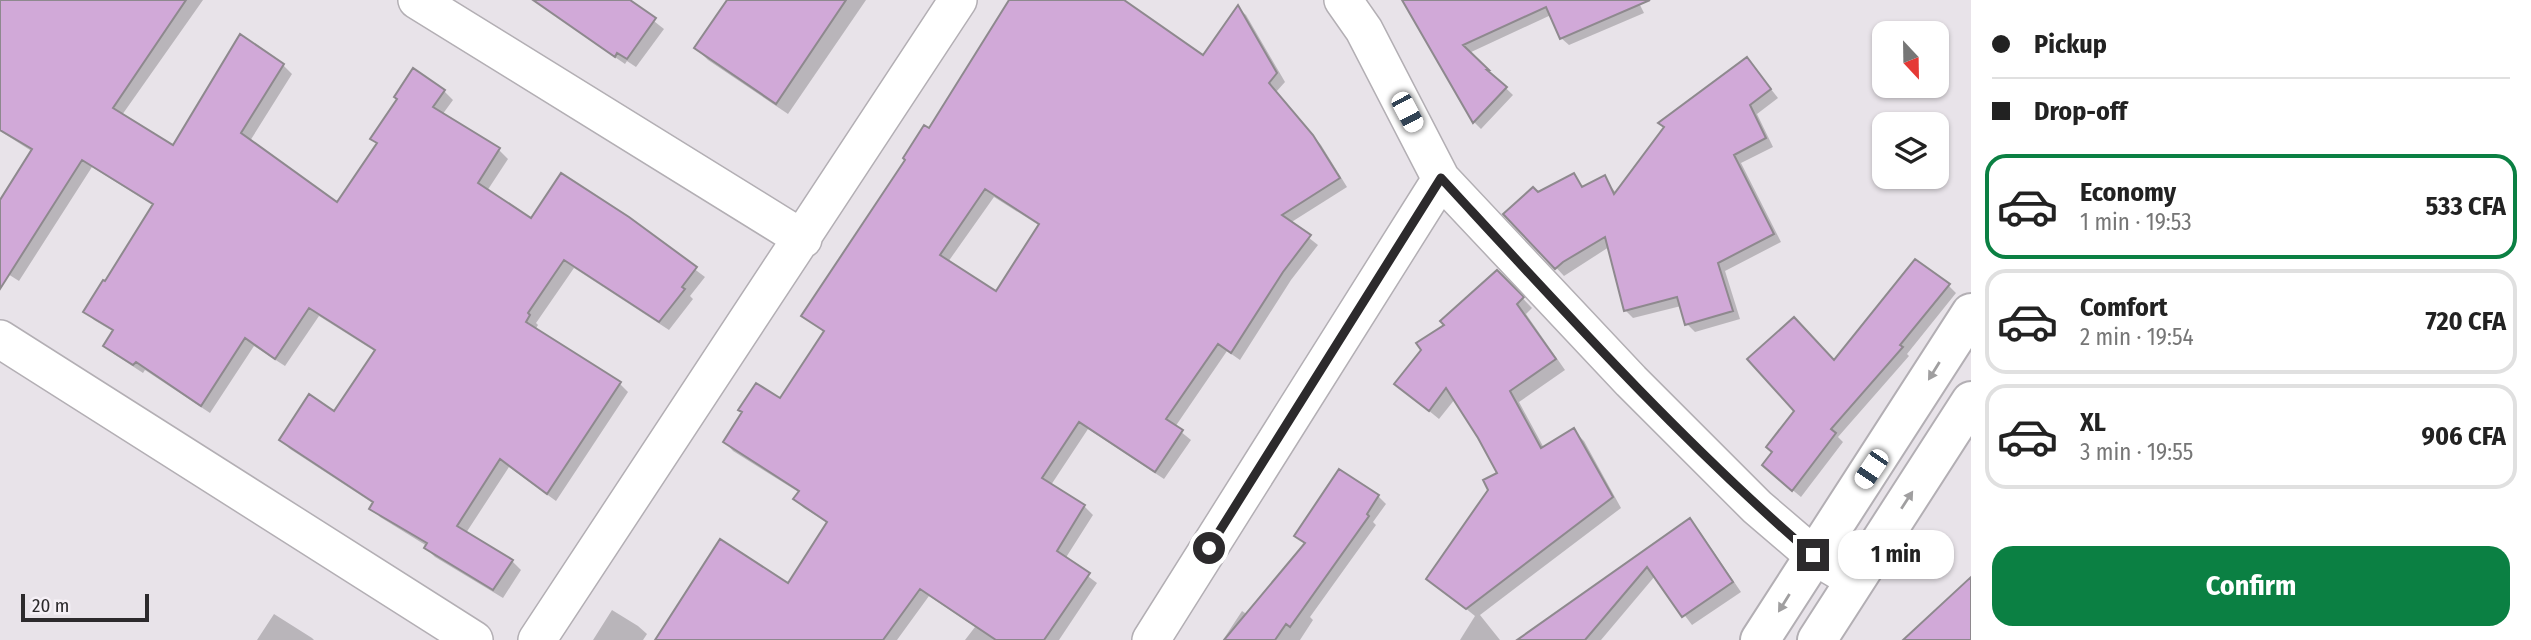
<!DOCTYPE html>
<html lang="en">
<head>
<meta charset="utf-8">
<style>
  :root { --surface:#fff; --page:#f6f6f6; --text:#222; --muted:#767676; --line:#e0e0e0; --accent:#0b8043 }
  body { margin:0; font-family:"Fira Sans Condensed",sans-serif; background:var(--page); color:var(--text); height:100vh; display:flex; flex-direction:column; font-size:26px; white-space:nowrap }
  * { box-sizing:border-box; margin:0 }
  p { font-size:23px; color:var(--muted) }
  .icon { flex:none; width:38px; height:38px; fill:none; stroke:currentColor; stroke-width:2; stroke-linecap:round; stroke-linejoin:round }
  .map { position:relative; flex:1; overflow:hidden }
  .panel { display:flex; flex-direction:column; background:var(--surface); width:560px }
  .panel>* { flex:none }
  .hud { display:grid; align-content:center; height:154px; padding:0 21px; background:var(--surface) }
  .needle { width:46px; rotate:158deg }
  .controls { position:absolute; left:1872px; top:21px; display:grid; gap:14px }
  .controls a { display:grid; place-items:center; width:77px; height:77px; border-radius:14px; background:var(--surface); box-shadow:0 2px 5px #0004; font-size:35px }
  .scale { position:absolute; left:21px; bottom:18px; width:128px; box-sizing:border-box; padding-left:7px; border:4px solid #2c2a2c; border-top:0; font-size:19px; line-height:24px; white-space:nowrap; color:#2c2a2c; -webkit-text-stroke:5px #f5f0f6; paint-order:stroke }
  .end { position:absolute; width:32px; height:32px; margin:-16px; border:9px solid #2c2a2c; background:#fff; box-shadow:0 0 0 4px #fff }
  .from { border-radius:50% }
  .bubble { position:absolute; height:49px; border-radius:21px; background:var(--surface); box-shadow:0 2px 5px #0004; font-size:23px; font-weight:700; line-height:49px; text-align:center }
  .car { position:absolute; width:21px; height:42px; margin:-21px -10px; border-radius:9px; box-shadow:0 0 5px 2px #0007; background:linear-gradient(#fff 24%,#345 0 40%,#fff 0 76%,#345 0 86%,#fff 0) }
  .hud b { display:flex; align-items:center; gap:24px; height:66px; font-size:26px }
  .hud b+b { border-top:2px solid var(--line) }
  .hud i { width:18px; height:18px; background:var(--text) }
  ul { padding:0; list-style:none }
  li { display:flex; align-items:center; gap:21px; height:105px; margin:0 14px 10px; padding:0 7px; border:4px solid var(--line); border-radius:21px }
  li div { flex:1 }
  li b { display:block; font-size:26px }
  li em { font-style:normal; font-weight:700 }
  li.on { border-color:var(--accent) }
  li>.icon { width:63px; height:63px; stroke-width:1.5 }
  .cta { display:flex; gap:14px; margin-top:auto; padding:14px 21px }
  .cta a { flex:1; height:80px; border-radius:21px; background:var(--accent); color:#fff; font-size:28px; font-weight:700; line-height:80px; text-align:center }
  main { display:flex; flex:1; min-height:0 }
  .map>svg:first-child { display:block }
  .shadow { fill:#0003; fill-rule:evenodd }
  .building { fill:#d1a9d8; stroke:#8e898e; stroke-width:2; fill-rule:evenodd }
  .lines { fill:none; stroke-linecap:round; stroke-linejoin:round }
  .street-casing { stroke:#b3afb4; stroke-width:40 }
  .secondary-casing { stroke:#b3afb4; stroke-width:42 }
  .street { stroke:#fff; stroke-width:37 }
  .secondary { stroke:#fff; stroke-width:38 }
  .oneway { fill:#a09fa0 }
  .route { stroke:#2c2a2c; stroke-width:9 }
</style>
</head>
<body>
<main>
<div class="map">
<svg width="1971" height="640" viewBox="0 0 1971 640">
  <rect width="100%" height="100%" fill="#e8e3e9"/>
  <!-- shadow -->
  <path class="shadow" d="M 0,0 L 203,0 L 122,115 L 174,148 L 283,65 L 292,74 L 250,141 L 338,204 L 444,91 L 453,100 L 442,115 L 499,150 L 508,159 L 487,191 L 532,221 L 628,219 L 705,277 L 690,296 L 693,299 L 669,330 L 574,268 L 536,323 L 538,325 L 535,330 L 620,384 L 628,392 L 556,501 L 509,467 L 466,533 L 512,561 L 521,570 L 503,598 L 435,557 L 426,548 L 427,546 L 380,517 L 372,508 L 374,504 L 290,449 L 281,440 L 335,413 L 376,352 L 319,316 L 285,366 L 254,346 L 210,413 L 145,370 L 143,373 L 114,354 L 105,346 L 114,332 L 94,320 L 86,311 L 106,284 L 154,206 L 92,167 L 19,281 L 0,269 L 0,204 L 33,152 L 0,131 Z
    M 598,0 L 627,0 L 664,29 L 636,67 L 627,61 L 625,64 L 587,38 L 578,29 Z
    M 729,0 L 866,0 L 788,114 L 708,60 L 696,48 Z
    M 1013,0 L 1126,0 L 1124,2 L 1203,58 L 1238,8 L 1246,15 L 1285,82 L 1276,92 L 1321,145 L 1347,187 L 1290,223 L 1318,245 L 1291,280 L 1240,360 L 1227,351 L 1175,427 L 1191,440 L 1164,479 L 1088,429 L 1051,485 L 1084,506 L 1093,515 L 1065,559 L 1097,583 L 1059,640 L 965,640 L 975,627 L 929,596 L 897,640 L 669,640 L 788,586 L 828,523 L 804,508 L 795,499 L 800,493 L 733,451 L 725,442 L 781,401 L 825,332 L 803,316 L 930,131 ZM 994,197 L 1040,226 L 996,294 L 948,262 Z
    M 1404,0 L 1650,0 L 1640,5 L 1644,13 L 1569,45 L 1561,38 L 1551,15 L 1469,53 L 1513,95 L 1481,129 L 1474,122 Z
    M 1747,59 L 1778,98 L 1757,114 L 1773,147 L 1741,163 L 1781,242 L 1725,271 L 1740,319 L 1695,332 L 1687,324 L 1681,306 L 1633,318 L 1625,310 L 1609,247 L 1564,276 L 1506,214 L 1538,194 L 1574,176 L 1584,188 L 1604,178 L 1616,193 Z
    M 1497,272 L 1532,308 L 1526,314 L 1565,370 L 1519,402 L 1544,448 L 1574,431 L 1584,441 L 1621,508 L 1480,615 L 1500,640 L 1460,640 L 1475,616 L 1428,578 L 1490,491 L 1499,473 L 1455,399 L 1439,419 L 1396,384 Z
    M 1949,286 L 1956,293 L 1907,354 L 1909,356 L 1838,437 L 1843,442 L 1801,497 L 1772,473 L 1834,362 Z
    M 1339,472 L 1378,496 L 1386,504 L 1373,522 L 1376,525 L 1310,617 L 1313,620 L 1300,640 L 1223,640 L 1242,611 L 1248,615 L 1306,544 L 1297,535 Z
    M 1689,520 L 1698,529 L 1741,592 L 1692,625 L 1655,576 L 1601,640 L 1520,640 Z
    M 612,610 L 638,626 L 647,634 L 643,640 L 593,640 Z
    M 274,614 L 312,638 L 314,640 L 257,640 Z"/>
  <!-- building -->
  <path class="building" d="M 0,0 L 186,0 L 113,108 L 173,145 L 240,34 L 284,64 L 241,133 L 337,202 L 377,143 L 370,139 L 397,99 L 394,97 L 413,68 L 445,90 L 433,107 L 500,148 L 478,183 L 531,218 L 561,173 L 629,217 L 697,267 L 682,287 L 685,289 L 659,322 L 564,260 L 528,313 L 530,315 L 526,322 L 621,382 L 547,494 L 500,459 L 457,526 L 513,560 L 493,590 L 424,548 L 427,543 L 369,509 L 373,502 L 279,440 L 309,394 L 334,411 L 375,350 L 309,308 L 275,359 L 245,338 L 201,406 L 136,362 L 133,365 L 103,346 L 113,330 L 83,312 L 103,280 L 105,281 L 153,204 L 82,160 L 0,289 L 0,200 L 32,149 L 0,130 Z
    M 533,0 L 630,0 L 656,18 L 627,59 L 617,53 L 615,57 Z
    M 727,0 L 846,0 L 776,104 L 694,48 Z
    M 1009,0 L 1124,0 L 1203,55 L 1238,5 L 1277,73 L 1269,83 L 1313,135 L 1340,178 L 1282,215 L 1311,235 L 1283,272 L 1231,353 L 1218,344 L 1166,419 L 1183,430 L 1155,472 L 1079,422 L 1042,478 L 1085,505 L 1057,551 L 1090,573 L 1044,640 L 996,640 L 920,589 L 883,640 L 655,640 L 720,539 L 788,583 L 827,522 L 793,499 L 799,491 L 723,442 L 742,412 L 738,410 L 756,383 L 780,398 L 824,331 L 801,316 L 905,160 L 903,158 L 924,125 L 929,128 ZM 985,189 L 1039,224 L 996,291 L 940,255 Z
    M 1402,0 L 1650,0 L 1560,39 L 1546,7 L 1463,45 L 1489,70 L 1487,70 L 1507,87 L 1473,123 Z
    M 1747,57 L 1771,89 L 1750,105 L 1766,138 L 1734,155 L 1774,234 L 1718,263 L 1733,311 L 1685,325 L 1677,297 L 1624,311 L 1605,237 L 1563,262 L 1555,269 L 1503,214 L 1533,187 L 1538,192 L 1574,173 L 1582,187 L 1605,175 L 1614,194 L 1664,127 L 1658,123 Z
    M 1915,259 L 1950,284 L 1900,345 L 1903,347 L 1831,429 L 1836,433 L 1792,491 L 1762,465 L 1772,452 L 1766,447 L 1794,411 L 1747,359 L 1794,317 L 1834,360 Z
    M 1497,270 L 1524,297 L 1517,304 L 1556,359 L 1510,391 L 1541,448 L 1574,428 L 1613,497 L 1466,609 L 1426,579 L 1488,490 L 1483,480 L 1497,473 L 1478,438 L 1446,388 L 1429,411 L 1394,384 L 1421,350 L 1416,343 L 1444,325 L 1440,321 Z
    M 1339,469 L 1379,495 L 1367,514 L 1369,516 L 1290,627 L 1286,624 L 1275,640 L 1224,640 L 1305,543 L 1294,536 Z
    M 1690,518 L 1733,582 L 1682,617 L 1647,567 L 1585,640 L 1517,640 Z
    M 1971,577 L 1971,640 L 1903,640 Z"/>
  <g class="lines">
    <defs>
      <path id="street" d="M 417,0 L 803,239
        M 1343,0 L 1364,30 L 1441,179 L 1631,381 L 1757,507 L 1813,555 L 1855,580
        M 0,339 L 474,640
        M 537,640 L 958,0
        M 1151,640 L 1441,179"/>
      <path id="secondary" d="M 1760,640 L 1971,313
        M 1817,640 L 1971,401"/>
    </defs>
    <!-- street casing -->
    <use href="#street" class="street-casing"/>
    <!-- secondary casing -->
    <use href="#secondary" class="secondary-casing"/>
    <!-- street -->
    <use href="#street" class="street"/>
    <!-- secondary -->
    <use href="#secondary" class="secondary"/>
  </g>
  <!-- one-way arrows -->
  <defs><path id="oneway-solid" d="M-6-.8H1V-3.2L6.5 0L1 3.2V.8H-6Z" transform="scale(1.75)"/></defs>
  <g class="oneway">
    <use href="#oneway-solid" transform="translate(1934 371) rotate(122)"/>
    <use href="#oneway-solid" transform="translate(1907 500) rotate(-57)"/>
    <use href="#oneway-solid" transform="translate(1784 603) rotate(122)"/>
  </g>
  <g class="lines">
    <!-- route -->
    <path class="route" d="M 1209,548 L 1441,178 C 1561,308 1680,440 1813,555"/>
  </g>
</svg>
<div class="controls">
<a><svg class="needle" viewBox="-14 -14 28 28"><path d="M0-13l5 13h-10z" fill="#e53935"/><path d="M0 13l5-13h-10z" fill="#767676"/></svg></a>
<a><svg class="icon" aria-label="layers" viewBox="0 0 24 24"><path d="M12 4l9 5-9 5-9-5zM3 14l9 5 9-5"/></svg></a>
</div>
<div class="scale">20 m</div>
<i class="end from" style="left:1209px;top:548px"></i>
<i class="end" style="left:1813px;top:555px"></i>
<div class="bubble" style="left:1838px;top:530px;width:116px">1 min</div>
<i class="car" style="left:1407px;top:112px;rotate:152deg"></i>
<i class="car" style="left:1871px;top:469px;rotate:214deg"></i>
</div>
<section class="panel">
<div class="hud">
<b><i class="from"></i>Pickup</b>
<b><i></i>Drop-off</b>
</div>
<ul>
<li class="on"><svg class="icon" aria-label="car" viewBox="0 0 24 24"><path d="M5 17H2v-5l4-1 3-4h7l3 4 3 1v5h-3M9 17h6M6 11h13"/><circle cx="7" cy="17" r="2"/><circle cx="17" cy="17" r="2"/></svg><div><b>Economy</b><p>1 min · 19:53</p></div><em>533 CFA</em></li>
<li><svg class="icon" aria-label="car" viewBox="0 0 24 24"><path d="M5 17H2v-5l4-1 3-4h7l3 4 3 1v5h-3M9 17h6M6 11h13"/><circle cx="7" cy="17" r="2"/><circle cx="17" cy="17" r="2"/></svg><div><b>Comfort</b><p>2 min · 19:54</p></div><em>720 CFA</em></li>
<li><svg class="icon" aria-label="car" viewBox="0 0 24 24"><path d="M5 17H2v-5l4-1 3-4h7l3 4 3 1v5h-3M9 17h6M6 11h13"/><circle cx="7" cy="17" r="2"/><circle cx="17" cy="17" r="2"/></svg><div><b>XL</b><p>3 min · 19:55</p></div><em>906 CFA</em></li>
</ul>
<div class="cta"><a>Confirm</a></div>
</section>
</main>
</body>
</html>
